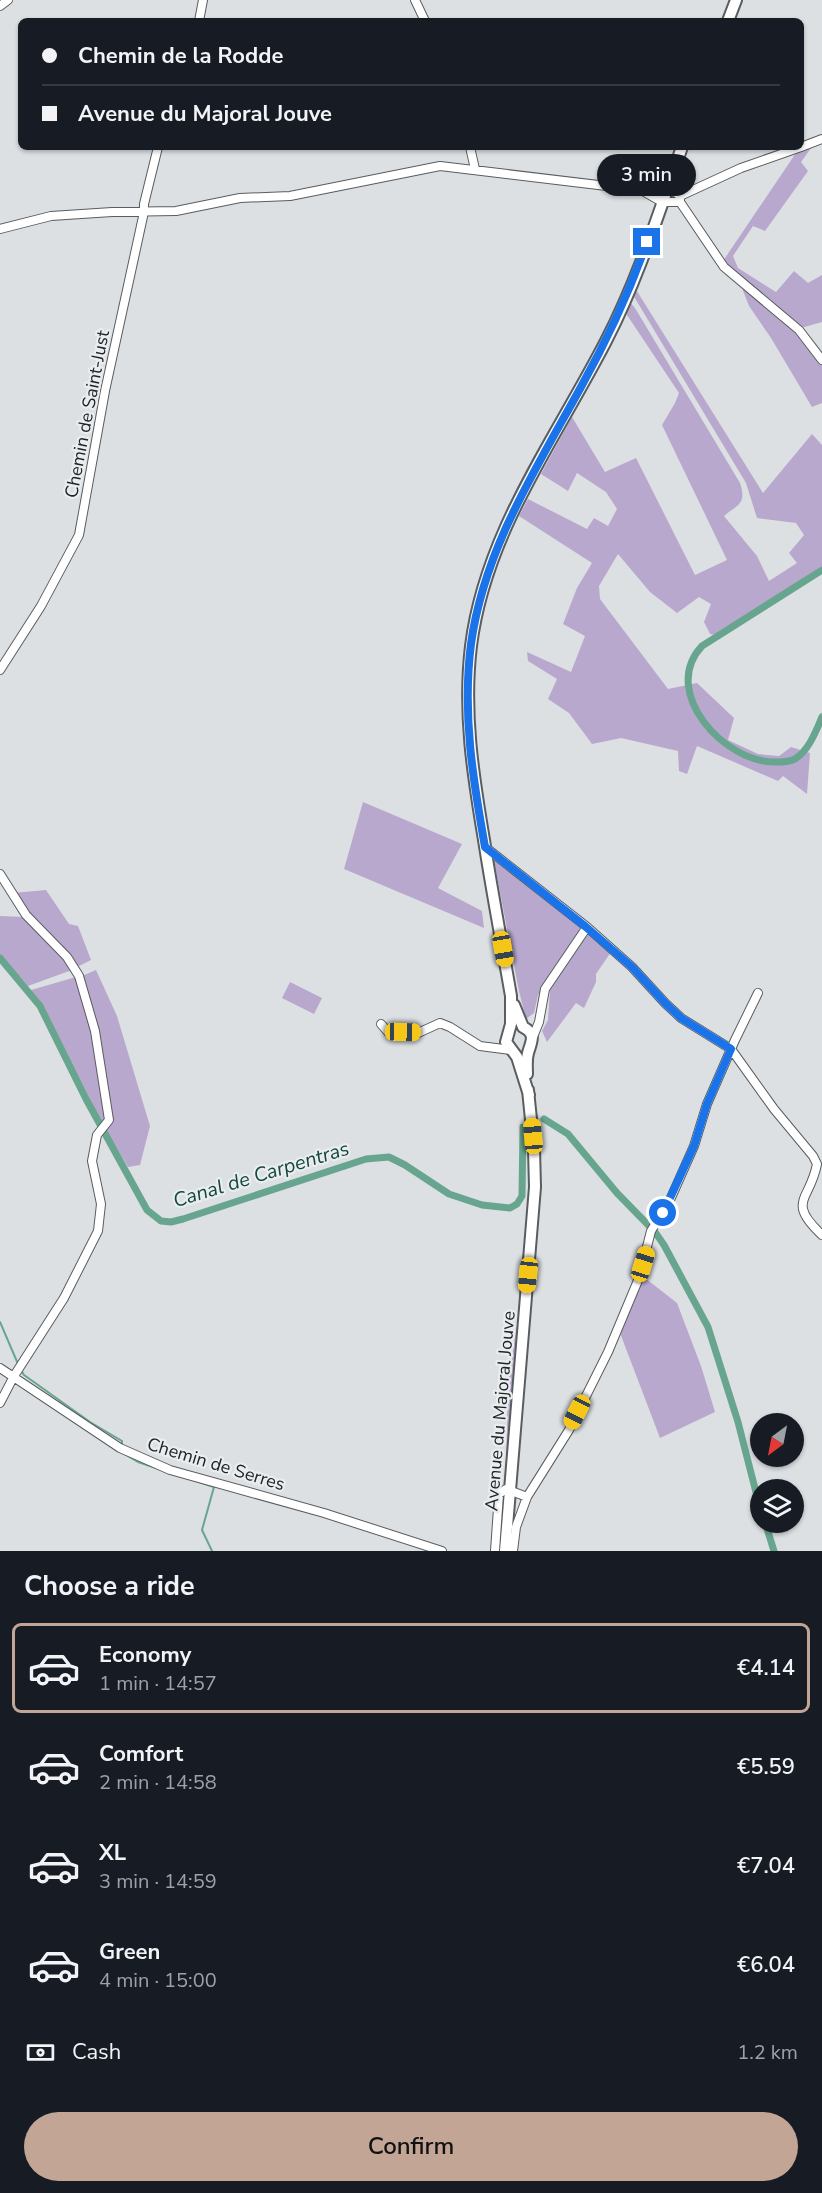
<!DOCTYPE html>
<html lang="en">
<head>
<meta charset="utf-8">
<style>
  :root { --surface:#171b24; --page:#242831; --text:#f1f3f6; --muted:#9ea1a6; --line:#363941; --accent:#c3a595 }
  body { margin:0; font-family:"Nunito Sans",sans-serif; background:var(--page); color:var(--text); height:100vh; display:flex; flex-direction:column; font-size:22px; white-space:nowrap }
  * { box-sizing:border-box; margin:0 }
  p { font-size:20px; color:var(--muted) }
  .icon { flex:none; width:33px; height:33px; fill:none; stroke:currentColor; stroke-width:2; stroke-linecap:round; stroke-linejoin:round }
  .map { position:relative; height:1551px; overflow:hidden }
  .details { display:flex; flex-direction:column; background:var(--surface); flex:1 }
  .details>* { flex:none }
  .guide { position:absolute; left:18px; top:18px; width:786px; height:132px; border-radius:9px; box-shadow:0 2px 4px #0004; display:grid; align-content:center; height:132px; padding:0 24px; background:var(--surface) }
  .needle { width:39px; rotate:212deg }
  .fabs { position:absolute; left:750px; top:1413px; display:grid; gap:12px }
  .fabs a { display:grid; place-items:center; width:54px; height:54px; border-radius:50%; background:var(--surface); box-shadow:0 2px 4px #0004; font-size:30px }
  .end { position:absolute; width:27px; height:27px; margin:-14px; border:8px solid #1a73e8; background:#fff; box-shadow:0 0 0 3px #fff }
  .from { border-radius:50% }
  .bubble { position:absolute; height:42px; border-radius:21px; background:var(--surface); box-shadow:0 2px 4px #0004; font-size:20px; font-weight:600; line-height:42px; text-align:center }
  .car { position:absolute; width:18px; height:36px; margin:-18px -9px; border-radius:8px; box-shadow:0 0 4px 2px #0007; background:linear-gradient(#f5c518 24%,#345 0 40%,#f5c518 0 76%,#345 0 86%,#f5c518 0) }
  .guide b { display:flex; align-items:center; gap:21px; height:57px; font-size:22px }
  .guide b+b { border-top:2px solid var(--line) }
  .guide i { width:15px; height:15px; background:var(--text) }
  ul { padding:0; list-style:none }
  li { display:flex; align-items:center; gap:18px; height:90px; margin:0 12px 9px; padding:0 12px; border:3px solid transparent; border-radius:9px }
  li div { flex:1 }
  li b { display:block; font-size:22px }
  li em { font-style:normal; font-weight:600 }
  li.active { border-color:var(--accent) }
  li>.icon { width:54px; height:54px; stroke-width:1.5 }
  h2 { padding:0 24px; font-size:27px; line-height:72px }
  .pay { display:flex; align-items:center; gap:15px; height:66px; padding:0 24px; font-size:22px }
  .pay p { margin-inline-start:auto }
  .cta { display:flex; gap:12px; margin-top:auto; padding:12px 24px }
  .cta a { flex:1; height:69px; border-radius:36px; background:var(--accent); color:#111; font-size:24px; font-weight:600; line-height:69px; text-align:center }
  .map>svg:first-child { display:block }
  .green { fill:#b9a8ce }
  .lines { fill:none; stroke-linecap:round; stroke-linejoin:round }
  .stream { stroke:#68a58f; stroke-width:2 }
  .canal { stroke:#68a58f; stroke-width:7 }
  .minor-casing { stroke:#595d5f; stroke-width:10 }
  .secondary-casing { stroke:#595d5f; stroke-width:14 }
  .minor { stroke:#fff; stroke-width:8 }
  .secondary { stroke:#fff; stroke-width:10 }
  .route { stroke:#1a73e8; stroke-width:8 }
  .labels { text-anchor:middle; stroke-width:4.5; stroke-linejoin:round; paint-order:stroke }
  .street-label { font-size:18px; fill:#212324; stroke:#e9edf0 }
  .water-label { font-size:20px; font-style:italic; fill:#144839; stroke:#e9edf0 }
</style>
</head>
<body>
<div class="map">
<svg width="822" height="1551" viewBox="0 0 822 1551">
  <rect width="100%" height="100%" fill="#dce0e3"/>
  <!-- green -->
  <path class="green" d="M 814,144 L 801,162 L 808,171 L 765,231 L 753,226 L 733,256 L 738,268 L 776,292 L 794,271 L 808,283 L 822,275 L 822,322 L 801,328 L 726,266 L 723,261 L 798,150 Z
    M 740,283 L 758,301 L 792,329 L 822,365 L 822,403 L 812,407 L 771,338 L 749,306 Z
    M 635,288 L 763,493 L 812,434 L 822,445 L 822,566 L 716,635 L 710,634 L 704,622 L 711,604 L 699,597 L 677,613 L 650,592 L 618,554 L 599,586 L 600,599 L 668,689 L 697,683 L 734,718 L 728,740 L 758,754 L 779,756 L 791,747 L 810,753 L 807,794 L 783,776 L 778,781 L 697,746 L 687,774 L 679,771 L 678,751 L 621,738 L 592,744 L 569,713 L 548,699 L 557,679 L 528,661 L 527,652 L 571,672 L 585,636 L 563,624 L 577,588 L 592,563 L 519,516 L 528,499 L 587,529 L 594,518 L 608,526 L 617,509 L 606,492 L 577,473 L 568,491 L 541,474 L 572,417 L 605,472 L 636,458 L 695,575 L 727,560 L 662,425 L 675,403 L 679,393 L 625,312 L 630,302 L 635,308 L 740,483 C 747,504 738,504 724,516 L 757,556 L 769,581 L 797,563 L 789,553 L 804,535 L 796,523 L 757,518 L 746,483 L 633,295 Z
    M 363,802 L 462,844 L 438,888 L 482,911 L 484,928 L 344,869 Z
    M 497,859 L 582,926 L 538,995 L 534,1013 L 526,1019 L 519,991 L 494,861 Z
    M 46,890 L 69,924 L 78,926 L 91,960 L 77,967 L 13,893 Z
    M 0,916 L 24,917 L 65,959 L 72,970 L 28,986 L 0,954 Z
    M 588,935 L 595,936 L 611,952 L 596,974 L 596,982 L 584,1008 L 576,1003 L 547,1042 L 542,1031 L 548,1020 L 550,990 L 581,939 Z
    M 96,970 L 117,1016 L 150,1126 L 140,1165 L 128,1167 L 106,1130 L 112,1122 L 98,1031 L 82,976 Z
    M 76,977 L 93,1029 L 107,1120 L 102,1124 L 44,1008 L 31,990 Z
    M 290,982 L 322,998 L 314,1014 L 282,998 Z
    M 645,1278 L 677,1303 L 701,1366 L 715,1412 L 660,1438 L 620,1333 L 636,1293 Z
    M 518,1317 L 519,1317 L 506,1467 L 508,1383 Z"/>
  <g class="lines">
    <!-- stream -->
    <path class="stream" d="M 0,1322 L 18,1364
      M 21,1370 L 24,1375 L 90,1422 L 122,1441 L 122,1446
      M 121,1452 L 138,1462 L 159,1469
      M 190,1479 L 214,1487 L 202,1530 L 212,1551"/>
    <!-- canal -->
    <path class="canal" d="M 822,570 L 702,646 C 659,692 725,764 777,762 C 783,762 789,762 795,759 C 809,750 816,731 822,717
      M 0,958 L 40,1006 L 86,1099 L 147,1210 L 161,1221 L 171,1222 L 183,1219 L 366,1159 L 389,1157 L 405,1165 L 449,1194 L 482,1205 L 510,1208 L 517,1204 L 522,1196 L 523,1127
      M 544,1119 L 568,1134 L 617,1193 L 655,1232 L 664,1245 L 708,1327 L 738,1422 L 760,1508
      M 765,1522 L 774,1551"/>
    <defs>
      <path id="minor" d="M 415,0 L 425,21
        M 0,6 L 8,0
        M 199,21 L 203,0
        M 470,147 L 475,169
        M 801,147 L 822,139
        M 641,190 L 662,202 L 680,202
        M 680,196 L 741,168 L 801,147
        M 0,229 L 51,216 L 112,212 L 176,211 L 240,198 L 290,196 L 440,166 L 640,190 L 668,187 L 680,196 L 680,202 L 724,267 L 799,330 L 822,360
        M 0,670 L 41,606 L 79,535 L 105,391 L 144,212 L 144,204 L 158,147
        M 485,847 L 587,927 L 632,967 L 665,1003 L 681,1018 L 731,1049 L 774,1109 L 813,1156 L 817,1164 C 810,1201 786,1201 822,1235
        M 0,874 L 26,915 L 67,957 L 79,976 L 95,1031 L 109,1120 L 97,1135 L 92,1161 L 101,1204 L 98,1231 L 64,1298 L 14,1376 L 0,1403
        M 381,1024 L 388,1032 L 418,1033 L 440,1023 L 450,1027 L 480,1046 L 511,1050
        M 533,1037 L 539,1022 L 545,989 L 587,927
        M 0,1368 L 120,1448 L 170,1470 L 324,1513 L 442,1551
        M 495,1551 L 499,1494 L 506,1489 L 527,1497
        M 513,1551 L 516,1527 L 527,1497 L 569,1430 L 608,1352 L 639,1278 L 651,1231 L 670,1200 L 694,1146 L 707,1104 L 735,1040 L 758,993"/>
      <path id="secondary" d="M 728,21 L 736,0
        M 514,1005 L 523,1027 C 537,1034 531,1042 528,1053 C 526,1060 527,1067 527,1074
        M 529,1095 L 517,1057 L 506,1042 L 511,1024 L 511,996 C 502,944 492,892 484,840 C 473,775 463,712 471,646 C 485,533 555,440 606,341 C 638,279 659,212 682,147
        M 505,1551 L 535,1187 L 534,1149 L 528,1090"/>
    </defs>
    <!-- minor casing -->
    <use href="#minor" class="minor-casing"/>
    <!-- secondary casing -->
    <use href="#secondary" class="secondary-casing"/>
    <!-- minor -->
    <use href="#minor" class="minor"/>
    <!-- secondary -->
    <use href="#secondary" class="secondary"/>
  </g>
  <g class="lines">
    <!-- route -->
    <path class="route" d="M 647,242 C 629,293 607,340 581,387 C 536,469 484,549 471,644 C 462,713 473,780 485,847 L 586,927 L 632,967 L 665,1003 L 681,1018 L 731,1049 L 707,1104 L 694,1146 L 663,1213"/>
  </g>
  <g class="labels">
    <!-- street labels -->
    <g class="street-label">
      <text transform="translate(87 414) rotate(-79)" y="6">Chemin de Saint-Just</text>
      <text transform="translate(500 1411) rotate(-85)" y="6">Avenue du Majoral Jouve</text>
      <text transform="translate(216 1464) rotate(17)" y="6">Chemin de Serres</text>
    </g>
    <!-- water labels -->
    <g class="water-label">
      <text transform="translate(261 1174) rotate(-17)" y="7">Canal de Carpentras</text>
    </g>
  </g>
</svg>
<div class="fabs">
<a><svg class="needle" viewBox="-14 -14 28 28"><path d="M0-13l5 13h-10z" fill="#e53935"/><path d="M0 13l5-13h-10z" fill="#9ea1a6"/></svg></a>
<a><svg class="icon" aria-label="layers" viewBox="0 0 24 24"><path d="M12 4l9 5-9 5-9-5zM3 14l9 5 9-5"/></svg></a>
</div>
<i class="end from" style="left:663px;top:1213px"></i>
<i class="end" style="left:647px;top:242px"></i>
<div class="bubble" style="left:597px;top:154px;width:99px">3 min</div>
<i class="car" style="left:503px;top:949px;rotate:170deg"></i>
<i class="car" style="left:403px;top:1032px;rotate:91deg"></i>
<i class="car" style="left:533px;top:1136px;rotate:355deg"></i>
<i class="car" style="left:643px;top:1264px;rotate:17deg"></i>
<i class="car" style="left:528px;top:1275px;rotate:186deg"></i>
<i class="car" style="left:577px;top:1412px;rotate:207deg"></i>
<div class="guide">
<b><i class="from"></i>Chemin de la Rodde</b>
<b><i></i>Avenue du Majoral Jouve</b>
</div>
</div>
<section class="details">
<h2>Choose a ride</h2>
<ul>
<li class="active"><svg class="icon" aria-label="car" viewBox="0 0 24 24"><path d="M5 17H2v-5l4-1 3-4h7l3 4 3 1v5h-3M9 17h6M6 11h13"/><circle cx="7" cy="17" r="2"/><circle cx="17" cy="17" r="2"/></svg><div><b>Economy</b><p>1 min · 14:57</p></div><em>€4.14</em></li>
<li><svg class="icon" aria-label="car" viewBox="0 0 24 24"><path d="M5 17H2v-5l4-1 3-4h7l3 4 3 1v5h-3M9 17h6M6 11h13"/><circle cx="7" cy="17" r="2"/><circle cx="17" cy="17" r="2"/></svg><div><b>Comfort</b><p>2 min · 14:58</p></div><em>€5.59</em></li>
<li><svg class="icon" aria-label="car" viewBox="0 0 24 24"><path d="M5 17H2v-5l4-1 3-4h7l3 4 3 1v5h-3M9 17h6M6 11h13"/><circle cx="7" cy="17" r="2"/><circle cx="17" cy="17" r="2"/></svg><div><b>XL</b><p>3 min · 14:59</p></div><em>€7.04</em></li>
<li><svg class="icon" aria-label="car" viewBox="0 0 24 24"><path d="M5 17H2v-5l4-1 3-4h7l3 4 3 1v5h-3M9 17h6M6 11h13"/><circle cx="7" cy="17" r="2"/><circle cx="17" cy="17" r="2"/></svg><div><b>Green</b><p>4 min · 15:00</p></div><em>€6.04</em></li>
</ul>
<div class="pay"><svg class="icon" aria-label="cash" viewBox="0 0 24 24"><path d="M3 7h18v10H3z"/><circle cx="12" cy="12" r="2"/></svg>Cash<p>1.2 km</p></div>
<div class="cta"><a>Confirm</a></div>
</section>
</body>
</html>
